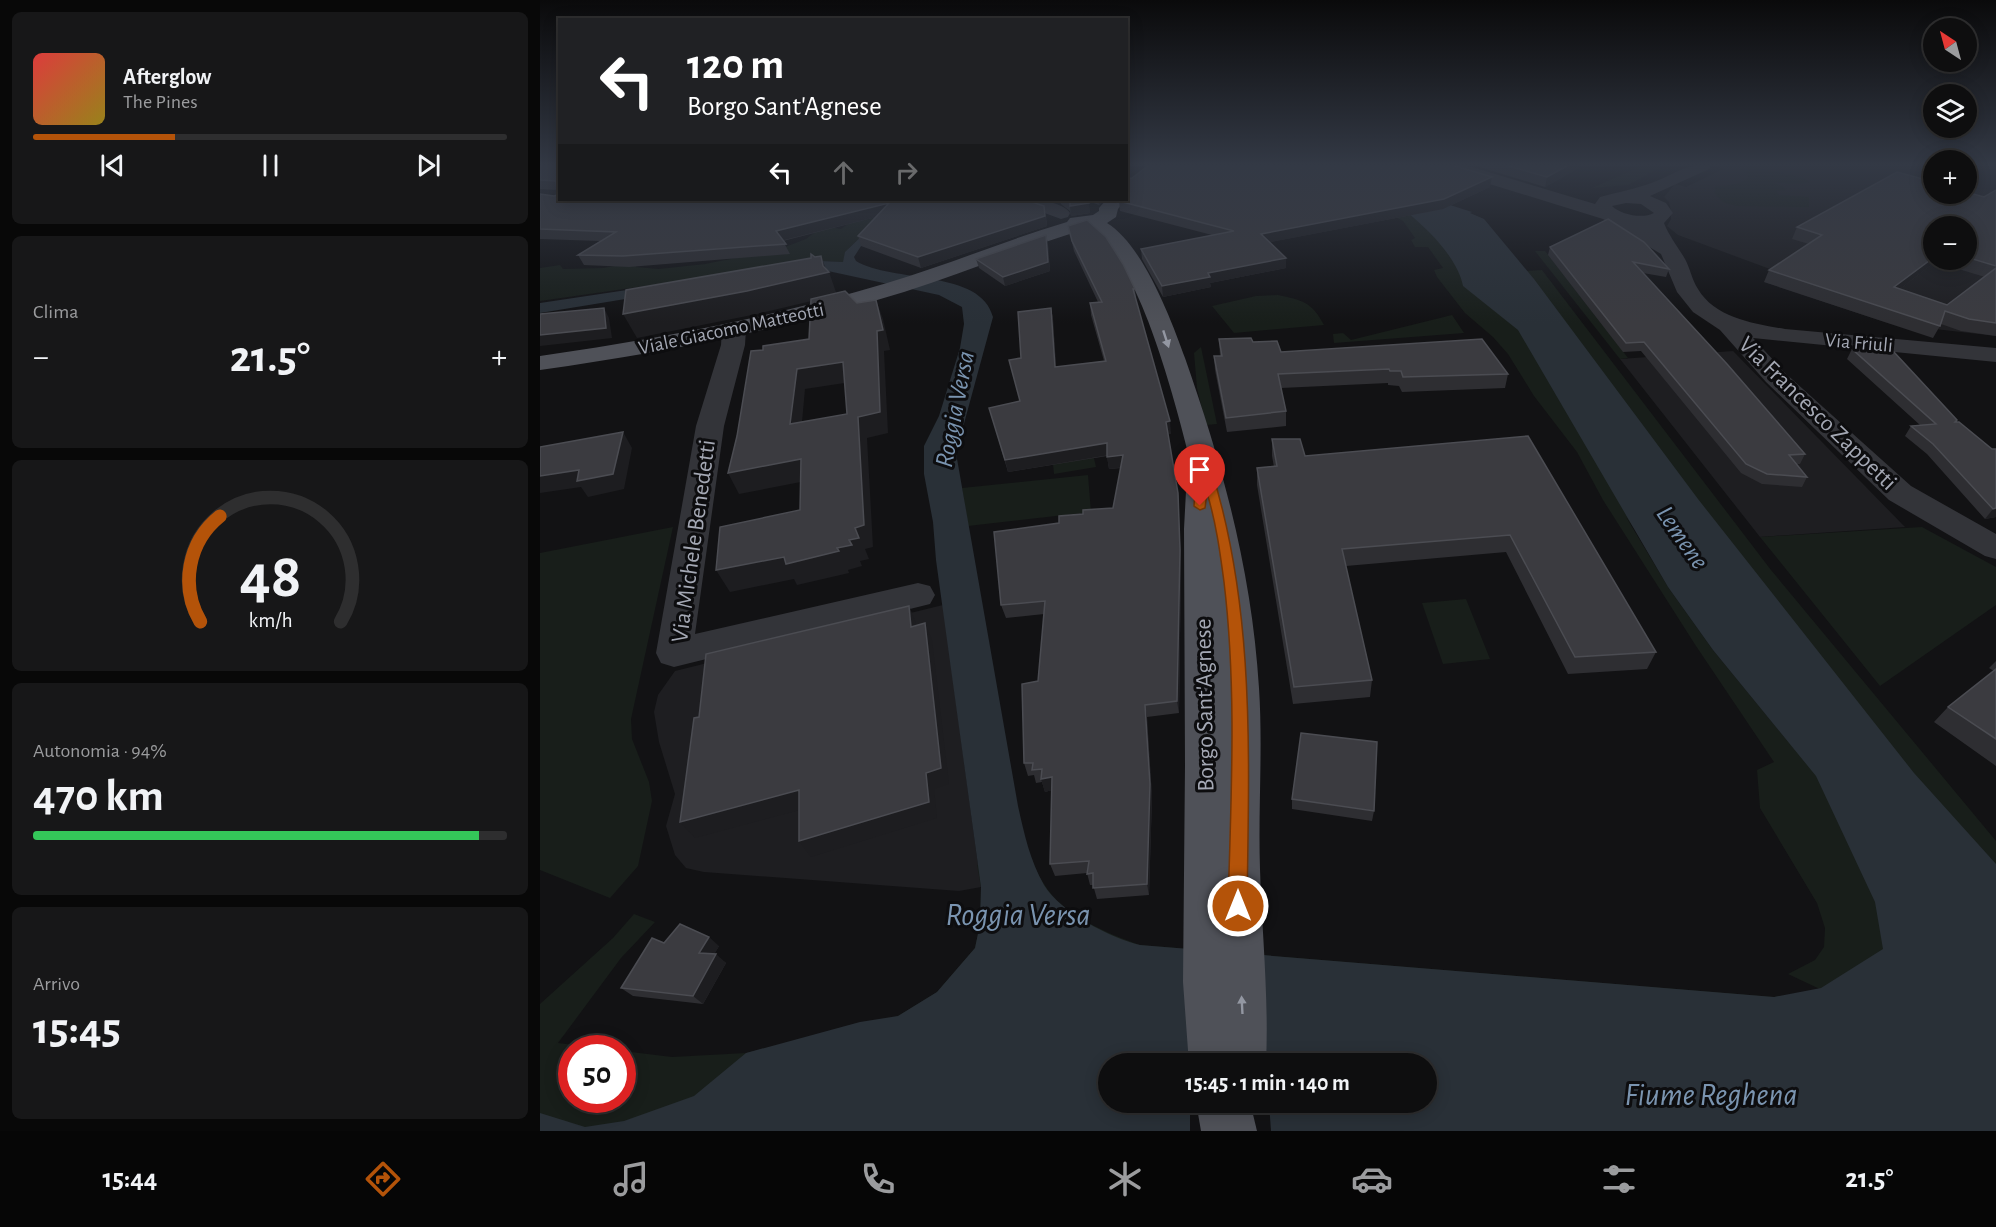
<!DOCTYPE html>
<html lang="it">
<meta charset="utf-8">
<style>
:root{--surface:#0e0e0f;--page:#171718;--text:#f1f3f6;--muted:#9b9c9e;--line:#2e2e2f;--accent:#b45309}
body{margin:0;font-family:"Alegreya Sans",sans-serif;background:var(--page);color:var(--text);height:100vh;display:flex;flex-direction:column;font-size:22px;white-space:nowrap}
*{box-sizing:border-box;margin:0}
p{font-size:20px;color:var(--muted)}
.icon{flex:none;width:33px;height:33px;fill:none;stroke:currentColor;stroke-width:2;stroke-linecap:round;stroke-linejoin:round}
.map{position:relative;flex:1;overflow:hidden}
.details{display:flex;flex-direction:column;gap:12px;padding:12px;background:#080808;width:540px}
.details>*{flex:none}
.guide{position:absolute;left:18px;top:18px;width:570px;height:183px;border-radius:0px;box-shadow:0 3px 15px #0003,0 0 0 2px var(--line);background:#202124;color:#fff;overflow:hidden}
.needle{width:39px;rotate:324deg}
.fabs{position:absolute;left:1383px;top:18px;display:grid;gap:12px}
.fabs a{display:grid;place-items:center;width:54px;height:54px;border-radius:50%;background:var(--surface);box-shadow:0 3px 15px #0003,0 0 0 2px var(--line);font-size:30px}
.speed{position:absolute;left:18px;top:1035px;display:flex;gap:12px;font-size:30px;font-weight:700;text-align:center}
.speed>*{display:grid;place-content:center;width:78px;height:78px;border-radius:50%;background:var(--surface);box-shadow:0 3px 15px #0003,0 0 0 2px var(--line);line-height:1}
.speed .limit{border:9px solid #d22;background:#fff;color:#111}
.pin{position:absolute;display:grid;place-items:center;width:51px;height:51px;color:#fff;margin:-62px -26px;border-radius:50% 50% 50% 0;rotate:-45deg;box-shadow:0 0 6px #0007}
.pin .icon{rotate:45deg}
.me{position:absolute;width:66px;margin:-33px;rotate:0deg;stroke-linejoin:round;filter:drop-shadow(0 0 4px #0008)}
.turn{display:flex;align-items:center;gap:21px;height:126px;padding:0 30px;font-size:27px}
.turn .icon{width:78px;height:78px;stroke-width:2.5}
.turn b{display:block;font-size:42px;line-height:51px}
.lanes{display:flex;align-items:center;height:57px;padding:0 30px;background:#0003;justify-content:center;gap:30px;direction:ltr}
.lanes .off{opacity:.35}
.big{font-size:45px;font-weight:700;line-height:1.1}
.details .card{flex:1;display:flex;flex-direction:column;justify-content:center;gap:9px;min-width:0;padding:0 21px;border-radius:9px;background:var(--page)}
.details .dial{align-items:center;gap:0}
.dial svg{height:156px;overflow:visible;fill:none;stroke:var(--line);stroke-width:7;stroke-linecap:round;text-anchor:middle}
.dial text{fill:var(--text);stroke:none}
.song{display:flex;align-items:center;gap:18px}
.cover{width:72px;height:72px;border-radius:9px;background:linear-gradient(135deg,hsl(0 70% 55%),hsl(50 70% 35%))}
.played{height:6px;border-radius:3px;background:linear-gradient(90deg,var(--accent) 30%,var(--line) 30%)}
.keys{display:flex;justify-content:space-around;direction:ltr}
.heat{display:flex;justify-content:space-between;align-items:center;font-size:33px;direction:ltr}
.charge{height:9px;border-radius:4px;background:linear-gradient(90deg,#34c759 94%,var(--line) 0)}
.trip{position:absolute;left:558px;top:1053px;width:339px;height:60px;border-radius:30px;background:var(--surface);box-shadow:0 3px 15px #0003,0 0 0 2px var(--line);font-weight:700;line-height:60px;text-align:center}
.tabs{display:flex;height:96px;justify-content:space-around;align-items:center;background:#060606;color:var(--muted)}
.tabs .icon{width:42px;height:42px}
.tabs .active{color:var(--accent)}
.tabs b{font-size:27px;color:var(--text)}
main{display:flex;flex:1;min-height:0}
.map>svg:first-child{display:block}
.built{fill:#1e1e21;fill-rule:evenodd}
.green{fill:#181e1a;fill-rule:evenodd}
.water{fill:#293037;fill-rule:evenodd}
.pier{fill:#121214}
.lines{fill:none;stroke-linecap:round;stroke-linejoin:round}
.minor{fill:#333439;fill-rule:evenodd}
.major{fill:#4f5158;fill-rule:evenodd}
.wall{fill:#2e2e32;fill-rule:evenodd}
.shaded-wall{fill:#1d1d20}
.building{fill:#3b3b40;stroke:#4b4c52;stroke-width:1.5;fill-rule:evenodd}
.oneway{fill:#9397a2}
.route{fill:#b45309;stroke:#753606;stroke-width:1.5}
.labels{text-anchor:middle;stroke-width:6;stroke-linejoin:round;paint-order:stroke}
.far-street-label{font-size:20px;fill:#a4a8b4;stroke:#0d0d0f}
.street-label{font-size:24px;fill:#a4a8b4;stroke:#0d0d0f}
.water-label{font-size:26px;font-style:italic;fill:#7a94b0;stroke:#0d0d0f}
.near-water-label{font-size:32px;font-style:italic;fill:#7a94b0;stroke:#0d0d0f}
</style>
<main>
<section class="details">
<div class="card">
<div class="song"><i class="cover"></i><div><b>Afterglow</b><p>The Pines</p></div></div>
<div class="played"></div>
<div class="keys"><svg class="icon" aria-label="previous" viewBox="0 0 24 24"><path d="M18 5L8 12l10 7zM5 5v14"/></svg><svg class="icon" aria-label="pause" viewBox="0 0 24 24"><path d="M8 5v14M16 5v14"/></svg><svg class="icon" aria-label="next" viewBox="0 0 24 24"><path d="M6 5l10 7-10 7zM19 5v14"/></svg></div>
</div>
<div class="card"><p>Clima</p>
<div class="heat"><a>−</a><b class="big">21.5°</b><a>+</a></div>
</div>
<div class="card dial"><svg viewBox="0 0 100 80">
<path d="M14 69A42 42 0 1 1 86 69"/>
<path d="M14 69A42 42 0 0 1 24 15" stroke="#b45309"/>
<text x="50" y="56" font-size="32" font-weight="700">48</text>
<text x="50" y="72" font-size="11">km/h</text>
</svg></div>
<div class="card"><p>Autonomia · 94%</p><b class="big">470 km</b><div class="charge"></div></div>
<div class="card"><p>Arrivo</p><b class="big">15:45</b></div>
</section>
<div class="map">
<svg width="1456" height="1131" viewBox="0 0 1456 1131">
<rect width="100%" height="100%" fill="#121214"/>
<!-- built -->
<g class="built">
<path d="M1176,165H1393L1394,194H1426L1427,165H1456V336L1351,324L1224,282L1238,272L1138,235L1127,226L1131,219V211L1129,202L1124,197L1135,184L1146,187L1183,169ZM1394,226H1426V260H1394Z"/>
<path d="M1193,351L1365,527L1220,537L1080,359Z"/>
<path d="M403,605L441,887L419,891L164,872L146,868L135,855L126,826L135,794L119,742L114,712L118,695L135,671Z"/>
</g>
<!-- green -->
<g class="green">
<path d="M1104,165H1119L1120,168L1088,185L1052,188Z"/>
<path d="M1213,167L1260,177L1270,182L1259,184L1231,182L1244,187L1246,190L1236,191L1239,195L1269,197V207L1197,206L1183,202L1174,193L1176,190L1174,187L1197,184L1209,178L1206,172L1198,169Z"/>
<path d="M358,204L309,248L303,262L281,261L0,301V268L20,265L23,269L63,268L98,262L96,267L119,269L165,264L221,253L232,255L246,254L245,247L266,239L283,226L301,229L312,221Z"/>
<path d="M910,205L944,219L986,271L1002,270L1231,570L1456,841V1131H0V1004L73,938L94,914L115,922L81,958L18,1043L58,1048H32V1100H82L83,1051L132,1057L206,1053L358,1016L397,992L435,948L440,924L441,887L437,865L488,850C493,861 497,874 504,884C523,916 567,933 600,945L1234,997L1284,991L1248,974L1275,960L1284,947L1285,928L1277,903L1220,808L1217,770L1234,762L1156,646L1063,500L1037,452L994,396L968,354L953,337L925,313L897,277L894,270L903,268L888,247H875L871,240L875,238L863,221L847,212ZM1086,517L1250,744L1173,650L1128,587ZM568,1064H886V1102H568Z"/>
<path d="M995,251H1005L1088,358L1080,359Z"/>
<path d="M738,295C762,300 772,302 784,325L694,333L672,306L716,296Z"/>
<path d="M912,315L924,333L794,343L793,334L803,333L811,340Z"/>
<path d="M661,347L677,424L666,425L657,388L654,353Z"/>
<path d="M554,458L556,467L514,474L513,464Z"/>
<path d="M548,475L551,512L428,526L422,488Z"/>
<path d="M133,527L91,719L92,739L109,782L112,801L98,866L70,898L0,870V553Z"/>
<path d="M1382,527L1456,567V605L1340,686L1220,537Z"/>
<path d="M926,599L950,659L903,664L882,603Z"/>
</g>
<!-- water -->
<path class="water" d="M910,205L932,212L930,213L944,219L994,279L1158,499L1374,773L1456,864V1131H0V1113L45,1127L84,1121L154,1096L206,1053L320,1022L358,1016L397,992L435,948L440,924L441,887L396,560L393,522L384,474V446L399,416L420,348L424,324L422,307L399,295L288,271L269,269L0,313V303L281,261L303,262L305,252L327,231L323,243L314,257L316,261C352,283 441,269 453,317L416,453L478,806C484,833 490,861 504,885C520,912 571,938 600,945L1234,997L1281,988L1343,949L1335,902L1276,776L1173,650L1128,587L978,330L923,286C918,259 889,230 868,213ZM568,1064H886V1102H568Z"/>
<!-- pier -->
<path class="pier" d="M650,1103H729L731,1131H650Z"/>
<g class="lines">
<!-- minor -->
<g class="minor">
<path d="M899,165H925L1055,204L1060,197C1078,192 1096,189 1114,182C1139,172 1142,165 1171,165L1169,169L1110,196L1126,203L1133,213L1124,223C1129,236 1138,247 1145,259C1150,268 1152,280 1158,289C1175,318 1215,324 1245,329L1456,348V362L1213,338L1244,372L1371,486L1456,534V559L1445,556L1349,500L1226,382L1180,330L1153,312L1137,292L1121,254L1063,219L901,169ZM1086,203L1101,204L1114,213C1103,219 1081,215 1072,206Z"/>
<path d="M438,200C458,198 518,195 530,213L528,217L521,219L491,208L447,205L441,204Z"/>
<path d="M194,322L202,324L206,329L205,345L184,426L155,634L378,583L390,586L395,595L390,604L378,607L134,667L121,663L116,653L156,426L181,345L182,329L186,324Z"/>
</g>
<!-- major -->
<g class="major">
<path d="M566,200H585L578,209L576,217L567,223C603,245 631,319 645,358C683,466 712,573 719,688C723,748 718,809 720,869C722,934 729,998 726,1064H649L643,982L645,765L644,529L646,491L650,484L656,483C639,419 604,263 549,228C486,247 426,272 364,292C245,329 123,353 0,370V356C117,339 233,317 347,283C408,265 466,240 527,222L530,218L553,215L559,211V208Z"/>
<path d="M656,1102H710L717,1131H661Z"/>
</g>
</g>
<!-- wall -->
<g class="wall">
<path d="M0,165H20V193L18,190L0,189Z"/>
<path d="M933,165H1044L1005,187Z"/>
<path d="M950,187L903,209L730,242L746,258V268L670,283L671,287L623,297L602,259L601,249L672,235L580,211L579,201Z"/>
<path d="M1456,190V336L1421,331L1401,324L1393,338L1224,282L1229,270L1269,244L1252,239L1257,227L1444,197ZM1394,226H1426V260H1394ZM1395,262L1445,277L1407,305L1360,289Z"/>
<path d="M0,194L20,200L506,216L507,226L381,268L321,246L318,236L336,217L243,241L250,254L89,267L44,265L38,255L60,241L0,239Z"/>
<path d="M520,200H564L559,205L548,201L550,213L531,216L530,211L521,204Z"/>
<path d="M1068,219L1129,269L1126,277L1103,273L1265,454L1260,464H1256L1267,477L1262,487L1222,484L1201,473L1101,351L1083,352L1008,255L1010,247Z"/>
<path d="M528,226L595,289L596,300L631,434H628L638,493L641,563L639,713L607,717L612,797L609,895L557,899L553,885H550L547,873L515,876L510,864L512,790L505,792L502,782L496,783L494,775L488,776L484,763L498,681L504,614L466,618L461,605L519,523L543,514L573,508L581,468L569,469L567,456L468,472L449,408L480,401L469,360L481,358L511,308L513,319L516,367L564,361L551,315L550,303L558,302L534,251Z"/>
<path d="M508,244L510,271L465,286L439,268L436,259Z"/>
<path d="M679,339L713,342L741,352L968,374L965,388L862,392L859,386L848,385V383L741,388L746,411V426L687,432L675,370L674,356H680Z"/>
<path d="M1312,349L1416,422L1452,449H1456V517L1445,519L1387,454L1365,436L1371,426L1380,425L1307,359Z"/>
<path d="M988,436L1116,652L1107,669L1028,674L966,552L806,566L832,680L830,697L753,704L717,485V468L734,467L732,456V439L765,456Z"/>
<path d="M1456,661V766L1394,722L1408,707L1454,671L1449,668Z"/>
<path d="M752,799L834,811L832,821L752,809Z"/>
<path d="M124,943L179,946L174,954L186,963L163,1004L93,996L81,988Z"/>
</g>
<!-- shaded-wall -->
<g class="shaded-wall">
<path d="M586,165H595L586,170Z"/>
<path d="M1029,165H1044L1005,187L1007,177Z"/>
<path d="M952,177L950,187L903,209L721,244V234Z"/>
<path d="M558,200H564L559,205Z"/>
<path d="M349,203L352,213L240,241L236,231Z"/>
<path d="M549,203L550,213L531,216L530,206Z"/>
<path d="M504,206L507,226L381,268L378,257Z"/>
<path d="M506,235L508,244L510,271L465,286L463,277Z"/>
<path d="M281,256L287,272H289L297,295L217,314L97,338L83,314L283,266Z"/>
<path d="M1394,257V260H1397L1395,262L1347,299L1354,287Z"/>
<path d="M746,258V268L670,283L671,287L623,297L622,286L668,273Z"/>
<path d="M336,300L343,319L350,350L344,351L348,433L327,438L333,547L325,549L329,559L320,561L322,566L308,570L309,573L257,585L254,579L190,592L176,570L244,557L297,548L315,528L318,417L337,331Z"/>
<path d="M64,308L69,318L72,338L0,346V335Z"/>
<path d="M511,308L513,319L517,379L515,367Z"/>
<path d="M303,362L311,382L265,389L260,444L250,424L257,369Z"/>
<path d="M630,421L631,434H628L626,422Z"/>
<path d="M83,432L92,448L84,489L48,497L41,487L0,493V476L39,470Z"/>
<path d="M567,443L569,455L468,472L465,460Z"/>
<path d="M583,455L585,467L569,469L567,457Z"/>
<path d="M261,459L271,480L199,494L188,473Z"/>
<path d="M638,493L641,563L639,713L637,701Z"/>
<path d="M1456,508V517L1445,519L1453,509Z"/>
<path d="M369,606L376,623L378,644L371,627Z"/>
<path d="M385,623L392,640L409,784L394,789L397,818L271,857L259,841L386,773Z"/>
<path d="M605,705L607,717L612,797L609,895L607,884Z"/>
<path d="M512,777L516,789L505,792L501,779Z"/>
<path d="M259,790L271,807L155,838L140,822Z"/>
<path d="M169,937L179,946L170,962L159,953Z"/>
<path d="M176,954L186,963L163,1004L153,996Z"/>
</g>
<!-- building -->
<g class="building">
<path d="M0,165H20V188H17L16,181L0,180Z"/>
<path d="M609,165H912L952,177L904,199L721,234L746,258L668,273L670,277L622,286L601,249L694,231L579,201L580,200H586V179L592,178Z"/>
<path d="M965,165H1029L1007,177Z"/>
<path d="M1357,172L1394,182V194H1426V192L1444,197L1456,190V266L1426,257V226H1394V257L1354,287L1407,305L1456,268V323L1429,319L1405,311L1400,326L1229,270L1282,235L1257,227Z"/>
<path d="M0,194L14,196L20,194V200H107L152,201L202,200H474L489,201L504,206L505,216L378,257L318,236L349,203L236,231L246,244L83,256L38,255L76,232L0,229Z"/>
<path d="M527,200H547L549,203L530,206V202Z"/>
<path d="M1068,219L1104,242L1129,269L1093,262L1187,364L1265,454L1249,455L1267,477L1227,474L1206,464L1104,342L1086,343L1010,247Z"/>
<path d="M547,220L566,237L583,264L595,289H593L630,421L626,422L638,493L640,550L637,701L605,705L610,784L607,884L553,888V873L547,874L549,861L510,864L512,777L501,779L502,769L492,770L493,763H484L482,684L498,681L505,601L461,605L454,532L519,523V516L543,514V510L573,508L583,455L567,457V443L465,460L449,408L480,401L469,360L481,358L478,312L511,308L515,367L566,361L550,303L562,302L532,241L528,226Z"/>
<path d="M506,235L508,262L463,277L436,259Z"/>
<path d="M271,254L275,257L281,256L283,266L289,272L207,291L83,314L86,290L271,258Z"/>
<path d="M305,291L317,303L336,300L343,330L337,331L340,412L318,417L324,525L315,528L319,538L309,540L312,545L297,548L299,551L246,564L244,557L176,570L180,527L260,510L261,459L188,473L197,436L211,351L223,350V346L269,339L271,299ZM303,362L307,414L250,424L257,369Z"/>
<path d="M64,308L66,328L0,335V314Z"/>
<path d="M711,338L713,342L737,341L741,352L942,339L968,374L863,377L861,371H850L849,369L738,374L746,411L686,418L674,356H682L679,339Z"/>
<path d="M1312,349L1353,351L1417,420L1415,422H1419L1452,449H1456V508L1453,509L1393,444L1371,426L1396,424Z"/>
<path d="M83,432L73,474L37,481L39,470L0,476V447Z"/>
<path d="M988,436L1116,652L1035,657L970,535L802,549L832,680L754,687L717,468L737,466L732,439H760L765,456Z"/>
<path d="M369,606L371,627L385,623L401,768L386,773L389,802L259,841V790L140,822L154,718L159,717L166,654Z"/>
<path d="M1456,669V739L1408,707Z"/>
<path d="M761,733L837,742L834,811L752,799Z"/>
<path d="M140,924L169,937L159,953L176,954L153,996L81,988L112,938L124,943Z"/>
</g>
<!-- one-way arrows -->
<defs><path id="oneway-solid" d="M-6-.8H1V-3.2L6.5 0L1 3.2V.8H-6Z" transform="scale(1.5)"/></defs>
<g class="oneway">
<use href="#oneway-solid" transform="translate(626 339) rotate(72)"/>
<use href="#oneway-solid" transform="translate(702 1005) rotate(-93)"/>
</g>
<!-- sky -->
<linearGradient id="sky" x2="0" y2="1"><stop stop-color="#0a0a0b"/><stop offset="0.51" stop-color="#333945"/><stop offset="1" stop-color="#333945" stop-opacity="0"/></linearGradient>
<rect width="1456" height="323" fill="url(#sky)"/>
<!-- route -->
<path class="route" d="M663,455L668,459C716,604 709,756 707,906L704,913L698,916L691,913L688,906C691,798 697,690 684,582C680,552 676,522 667,493L665,508L660,510L654,506L657,459Z"/>
<g class="labels">
<!-- far-street labels -->
<g class="far-street-label">
<text transform="translate(191 328) rotate(-12)" y="7">Viale Giacomo Matteotti</text>
<text transform="translate(1319 342) rotate(5)" y="7">Via Friuli</text>
</g>
<!-- street labels -->
<g class="street-label">
<text transform="translate(1278 413) rotate(44)" y="8">Via Francesco Zappetti</text>
<text transform="translate(153 541) rotate(-82)" y="8">Via Michele Benedetti</text>
<text transform="translate(664 705) rotate(-91)" y="8">Borgo Sant'Agnese</text>
</g>
<!-- water labels -->
<g class="water-label">
<text transform="translate(414 409) rotate(-79)" y="9">Roggia Versa</text>
<text transform="translate(1143 537) rotate(55)" y="9">Lemene</text>
</g>
<!-- near-water labels -->
<g class="near-water-label">
<text x="478" y="925">Roggia Versa</text>
<text x="1171" y="1105">Fiume Reghena</text>
</g>
</g>
</svg>
<div class="fabs">
<a><svg class="needle" viewBox="-14 -14 28 28"><path d="M0-13l5 13h-10z" fill="#e53935"/><path d="M0 13l5-13h-10z" fill="#9b9c9e"/></svg></a>
<a><svg class="icon" aria-label="layers" viewBox="0 0 24 24"><path d="M12 4l9 5-9 5-9-5zM3 14l9 5 9-5"/></svg></a>
<a>+</a>
<a>−</a>
</div>
<div class="speed"><div class="limit">50</div></div>
<div class="pin" style="left:660px;top:506px;background:#d93025"><svg class="icon" aria-label="arrive" viewBox="0 0 24 24"><path d="M6 21V4h12l-3 4 3 4H6"/></svg></div>
<svg class="me" style="left:698px;top:906px" viewBox="-20 -20 40 40"><circle r="17" fill="#b45309" stroke="#fff" stroke-width="3"/><path d="M0-11L8 9 0 5-8 9z" fill="#fff"/></svg>
<div class="trip">15:45 · 1 min · 140 m</div>
<div class="guide">
<div class="turn"><svg class="icon" aria-label="left" viewBox="0 0 24 24"><path d="M17 20v-9H6M10 6l-5 5 5 5"/></svg><div><b>120 m</b>Borgo Sant'Agnese</div></div>
<div class="lanes"><svg class="icon" aria-label="left" viewBox="0 0 24 24"><path d="M17 20v-9H6M10 6l-5 5 5 5"/></svg><svg class="icon off" aria-label="ahead" viewBox="0 0 24 24"><path d="M12 20V5M6 11l6-6 6 6"/></svg><svg class="icon off" aria-label="right" viewBox="0 0 24 24"><path d="M7 20v-9h11M14 6l5 5-5 5"/></svg></div>
</div>
</div>
</main>
<nav class="tabs">
<b>15:44</b>
<svg class="icon active" aria-label="directions" viewBox="0 0 24 24"><path d="M12 3l9 9-9 9-9-9zM9 14v-3h6M13 9l2 2-2 2"/></svg>
<svg class="icon" aria-label="music" viewBox="0 0 24 24"><path d="M9 18V5l10-2v13"/><circle cx="6" cy="18" r="3"/><circle cx="16" cy="16" r="3"/></svg>
<svg class="icon" aria-label="phone" viewBox="0 0 24 24"><path d="M5 4h4l2 5-3 2q2 4 5 5l2-3 5 2v4C11 20 4 13 5 4z"/></svg>
<svg class="icon" aria-label="climate" viewBox="0 0 24 24"><path d="M12 3v18M4 7l16 10M4 17L20 7"/></svg>
<svg class="icon" aria-label="car" viewBox="0 0 24 24"><path d="M5 17H2v-5l4-1 3-4h7l3 4 3 1v5h-3M9 17h6M6 11h13"/><circle cx="7" cy="17" r="2"/><circle cx="17" cy="17" r="2"/></svg>
<svg class="icon" aria-label="filters" viewBox="0 0 24 24"><path d="M4 7h16M4 17h16"/><circle cx="9" cy="7" r="2"/><circle cx="15" cy="17" r="2"/></svg>
<b>21.5°</b>
</nav>
